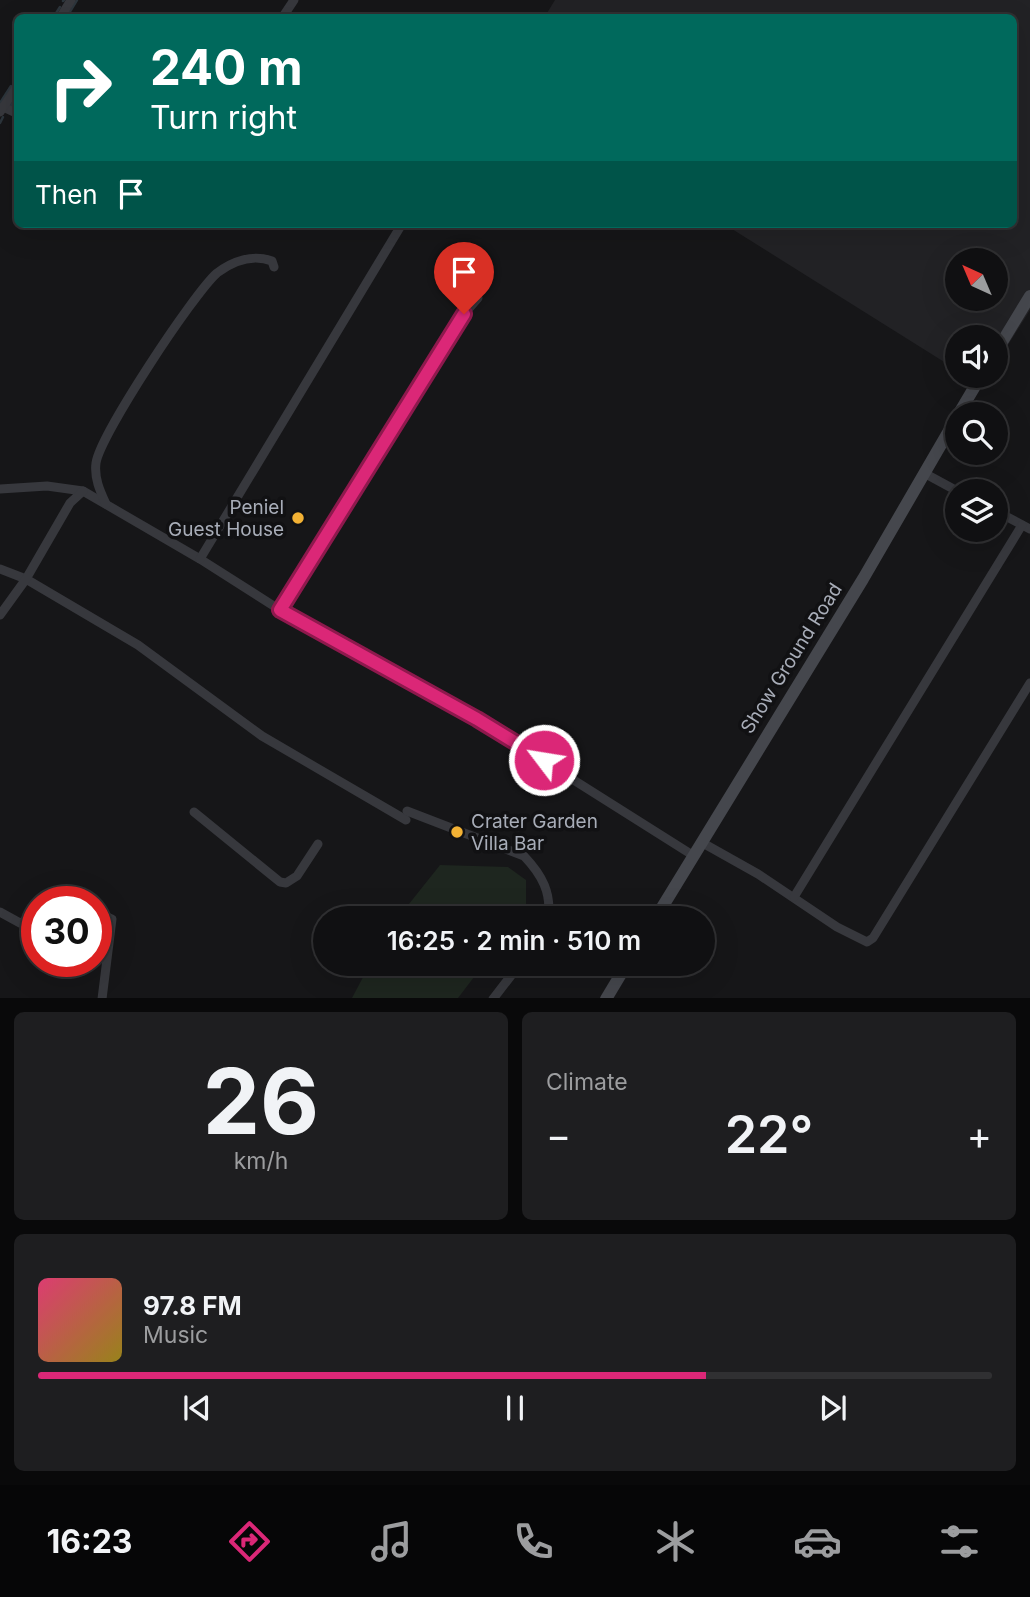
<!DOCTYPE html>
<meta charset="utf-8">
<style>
:root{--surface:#101012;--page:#1e1e20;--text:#f1f3f6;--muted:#9c9d9f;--line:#303032;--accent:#db2777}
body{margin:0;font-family:Inter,sans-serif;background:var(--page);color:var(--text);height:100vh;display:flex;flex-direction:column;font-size:26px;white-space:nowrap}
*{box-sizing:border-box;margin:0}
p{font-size:23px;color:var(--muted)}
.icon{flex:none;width:38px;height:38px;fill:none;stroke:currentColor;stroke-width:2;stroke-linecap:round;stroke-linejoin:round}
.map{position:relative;height:998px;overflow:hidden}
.drawer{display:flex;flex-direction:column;gap:14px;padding:14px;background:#09090a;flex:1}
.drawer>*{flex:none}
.top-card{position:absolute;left:14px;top:14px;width:1003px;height:214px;border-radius:10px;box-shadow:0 7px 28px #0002,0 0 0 2px var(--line);background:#00695c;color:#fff;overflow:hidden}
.needle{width:46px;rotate:316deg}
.fabs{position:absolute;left:945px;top:248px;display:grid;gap:14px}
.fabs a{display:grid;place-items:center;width:63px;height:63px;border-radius:50%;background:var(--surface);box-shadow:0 7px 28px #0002,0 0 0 2px var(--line);font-size:35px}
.speed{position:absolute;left:21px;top:886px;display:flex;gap:14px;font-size:35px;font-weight:700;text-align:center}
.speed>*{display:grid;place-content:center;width:91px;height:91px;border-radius:50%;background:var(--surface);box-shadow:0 7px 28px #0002,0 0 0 2px var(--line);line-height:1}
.speed .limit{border:10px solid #d22;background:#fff;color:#111}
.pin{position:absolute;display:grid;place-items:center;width:60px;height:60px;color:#fff;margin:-72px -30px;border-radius:50% 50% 50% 0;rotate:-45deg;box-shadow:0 0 7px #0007}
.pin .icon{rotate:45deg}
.me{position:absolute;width:77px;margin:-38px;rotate:301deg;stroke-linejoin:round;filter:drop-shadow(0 0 5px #0008)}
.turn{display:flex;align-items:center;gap:24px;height:147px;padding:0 21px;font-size:32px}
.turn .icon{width:91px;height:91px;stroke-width:2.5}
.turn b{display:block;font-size:49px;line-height:60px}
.then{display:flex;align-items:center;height:66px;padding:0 21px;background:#0003;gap:14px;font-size:26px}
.big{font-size:52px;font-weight:600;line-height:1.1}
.drawer .widget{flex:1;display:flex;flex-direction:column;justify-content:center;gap:10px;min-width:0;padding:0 24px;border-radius:10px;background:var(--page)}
.drawer .dial{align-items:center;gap:0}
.dial b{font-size:91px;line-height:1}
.song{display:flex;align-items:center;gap:21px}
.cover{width:84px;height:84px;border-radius:10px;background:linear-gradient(135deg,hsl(340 70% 55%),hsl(50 70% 35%))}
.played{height:7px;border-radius:4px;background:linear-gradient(90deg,var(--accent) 70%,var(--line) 70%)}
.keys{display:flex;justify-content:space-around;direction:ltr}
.heat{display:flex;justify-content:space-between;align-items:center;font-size:38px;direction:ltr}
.drawer .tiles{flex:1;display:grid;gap:14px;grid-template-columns:1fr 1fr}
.widget:last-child{grid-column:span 2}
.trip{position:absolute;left:313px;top:906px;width:402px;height:70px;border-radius:35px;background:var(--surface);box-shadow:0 7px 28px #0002,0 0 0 2px var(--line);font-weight:600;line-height:70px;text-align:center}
.tab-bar{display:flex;height:112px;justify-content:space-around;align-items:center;background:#060607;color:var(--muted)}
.tab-bar .icon{width:49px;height:49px}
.tab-bar .current{color:var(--accent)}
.tab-bar b{font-size:32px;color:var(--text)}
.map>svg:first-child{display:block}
.built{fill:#222225;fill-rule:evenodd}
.green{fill:#1e261f}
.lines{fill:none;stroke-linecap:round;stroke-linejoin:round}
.stream{stroke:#2c353c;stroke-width:2.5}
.minor{stroke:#37383d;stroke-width:9}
.secondary{stroke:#45474d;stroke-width:12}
.route-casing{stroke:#8e194d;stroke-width:18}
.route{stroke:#db2777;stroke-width:12}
.poi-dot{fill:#f2b134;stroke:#111113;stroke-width:2.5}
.labels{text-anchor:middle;stroke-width:7;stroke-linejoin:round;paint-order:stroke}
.poi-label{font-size:19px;fill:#a8adb8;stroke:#111113;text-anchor:end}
.street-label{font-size:19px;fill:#a8adb8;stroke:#111113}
</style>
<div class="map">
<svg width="1030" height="999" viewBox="0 0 1030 999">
<rect width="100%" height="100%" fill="#161618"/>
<!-- built -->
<path class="built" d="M555,0H1030V310L996,364V338H957V370L724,224H1013V18H544ZM957,261H996V299H957Z"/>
<!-- green -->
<g class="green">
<path d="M440,865L508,867L526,880V904L517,919H397Z"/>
<path d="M370,964H484L458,998H352Z"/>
</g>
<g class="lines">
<!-- stream -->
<g class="stream">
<path d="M63,1L64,0"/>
<path d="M53,18L60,7"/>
<path d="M66,18L77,0"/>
<path d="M15,79L18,75"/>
<path d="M0,103L11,86"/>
<path d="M10,107L18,95"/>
<path d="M0,123L3,117"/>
</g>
<!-- minor -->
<g class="minor">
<path d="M60,18L71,0"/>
<path d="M282,18L294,0"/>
<path d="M3,107L18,114"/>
<path d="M0,112L18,85"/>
<path d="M924,473L959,492"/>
<path d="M0,489L47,486L83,491L200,559L280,610L477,719L694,856"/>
<path d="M106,504C100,491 94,478 96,463C100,435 194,293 217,273C233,261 253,254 272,261L274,267"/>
<path d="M996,511L1030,529"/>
<path d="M200,559L402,224"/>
<path d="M0,569L26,579L138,645L262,736L406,820"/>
<path d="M280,610L464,314L478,298"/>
<path d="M0,615L26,579L70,503L83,491"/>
<path d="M407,811L524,856C542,875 552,893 548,919"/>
<path d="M194,812L280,882L286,883L297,876L318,844"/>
<path d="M701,842L758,874L837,927L867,942L873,938L1030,683"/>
<path d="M794,897L1022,525"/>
<path d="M60,901L66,898L74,901"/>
<path d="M0,912L20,923L37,915"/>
<path d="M96,912L112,919L102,999"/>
<path d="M493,999L520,964"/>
</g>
<!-- secondary -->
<g class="secondary">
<path d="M996,352L1030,296"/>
<path d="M958,415L981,376"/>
<path d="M655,919L863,579L957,417"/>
<path d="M606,999L627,964"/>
</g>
</g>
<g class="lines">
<!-- route casing -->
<g class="route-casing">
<path id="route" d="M464,314L280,610L477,719L544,760"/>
</g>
<!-- route -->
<use href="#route" class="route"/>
</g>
<!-- markers -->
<g class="poi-dot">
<circle cx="298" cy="518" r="7"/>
<circle cx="457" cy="832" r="7"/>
</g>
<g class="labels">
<!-- poi labels -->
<g class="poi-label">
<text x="284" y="514">Peniel<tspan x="284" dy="22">Guest House</tspan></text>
<text x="471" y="828" text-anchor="start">Crater Garden<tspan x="471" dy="22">Villa Bar</tspan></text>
</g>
<!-- street labels -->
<g class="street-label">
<text transform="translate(791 658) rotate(-58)" y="7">Show Ground Road</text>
</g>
</g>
</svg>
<div class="fabs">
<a><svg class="needle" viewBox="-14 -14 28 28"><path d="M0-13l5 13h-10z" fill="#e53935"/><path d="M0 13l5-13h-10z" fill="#9c9d9f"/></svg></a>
<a><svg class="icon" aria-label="sound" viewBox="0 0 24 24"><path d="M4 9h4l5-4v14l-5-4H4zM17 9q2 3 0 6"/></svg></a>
<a><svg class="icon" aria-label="search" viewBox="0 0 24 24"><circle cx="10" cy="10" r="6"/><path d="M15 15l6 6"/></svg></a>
<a><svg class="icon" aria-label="layers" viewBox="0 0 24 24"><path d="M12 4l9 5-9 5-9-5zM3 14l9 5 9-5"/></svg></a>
</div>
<div class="speed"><div class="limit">30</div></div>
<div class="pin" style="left:464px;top:314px;background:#d93025"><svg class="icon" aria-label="arrive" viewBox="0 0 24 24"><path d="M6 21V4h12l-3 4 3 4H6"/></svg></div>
<svg class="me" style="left:544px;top:760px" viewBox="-20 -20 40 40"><circle r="17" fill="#db2777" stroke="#fff" stroke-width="3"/><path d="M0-11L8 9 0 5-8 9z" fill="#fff"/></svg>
<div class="trip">16:25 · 2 min · 510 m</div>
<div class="top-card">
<div class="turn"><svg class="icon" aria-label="right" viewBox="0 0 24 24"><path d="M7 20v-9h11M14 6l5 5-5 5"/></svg><div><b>240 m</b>Turn right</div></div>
<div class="then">Then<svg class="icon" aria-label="arrive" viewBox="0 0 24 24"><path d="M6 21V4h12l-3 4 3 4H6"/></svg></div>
</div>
</div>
<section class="drawer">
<div class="tiles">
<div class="widget dial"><b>26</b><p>km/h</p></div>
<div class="widget"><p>Climate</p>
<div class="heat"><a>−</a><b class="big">22°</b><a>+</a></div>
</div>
<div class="widget">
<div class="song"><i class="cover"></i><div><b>97.8 FM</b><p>Music</p></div></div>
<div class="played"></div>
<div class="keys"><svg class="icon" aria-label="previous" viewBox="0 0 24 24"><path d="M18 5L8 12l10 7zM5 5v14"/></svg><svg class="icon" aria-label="pause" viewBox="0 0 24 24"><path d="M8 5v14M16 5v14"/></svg><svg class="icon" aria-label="next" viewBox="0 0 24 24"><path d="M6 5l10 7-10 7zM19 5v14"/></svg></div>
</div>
</div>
</section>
<nav class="tab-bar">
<b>16:23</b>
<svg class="icon current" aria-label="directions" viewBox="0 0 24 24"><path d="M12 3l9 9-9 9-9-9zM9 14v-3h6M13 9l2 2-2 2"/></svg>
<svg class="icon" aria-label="music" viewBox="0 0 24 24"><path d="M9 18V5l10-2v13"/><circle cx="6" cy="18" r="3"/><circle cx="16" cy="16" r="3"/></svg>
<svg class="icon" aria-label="phone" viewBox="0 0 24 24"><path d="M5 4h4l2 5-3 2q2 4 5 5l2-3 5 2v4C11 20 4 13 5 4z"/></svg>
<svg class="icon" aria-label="climate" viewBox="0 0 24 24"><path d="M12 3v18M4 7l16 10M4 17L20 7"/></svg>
<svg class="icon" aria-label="car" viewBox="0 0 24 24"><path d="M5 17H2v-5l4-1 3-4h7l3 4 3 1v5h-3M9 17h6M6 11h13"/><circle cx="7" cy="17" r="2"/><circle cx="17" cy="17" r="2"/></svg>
<svg class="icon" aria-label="filters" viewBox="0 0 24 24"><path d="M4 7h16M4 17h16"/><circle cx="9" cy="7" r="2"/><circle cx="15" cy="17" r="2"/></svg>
</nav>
